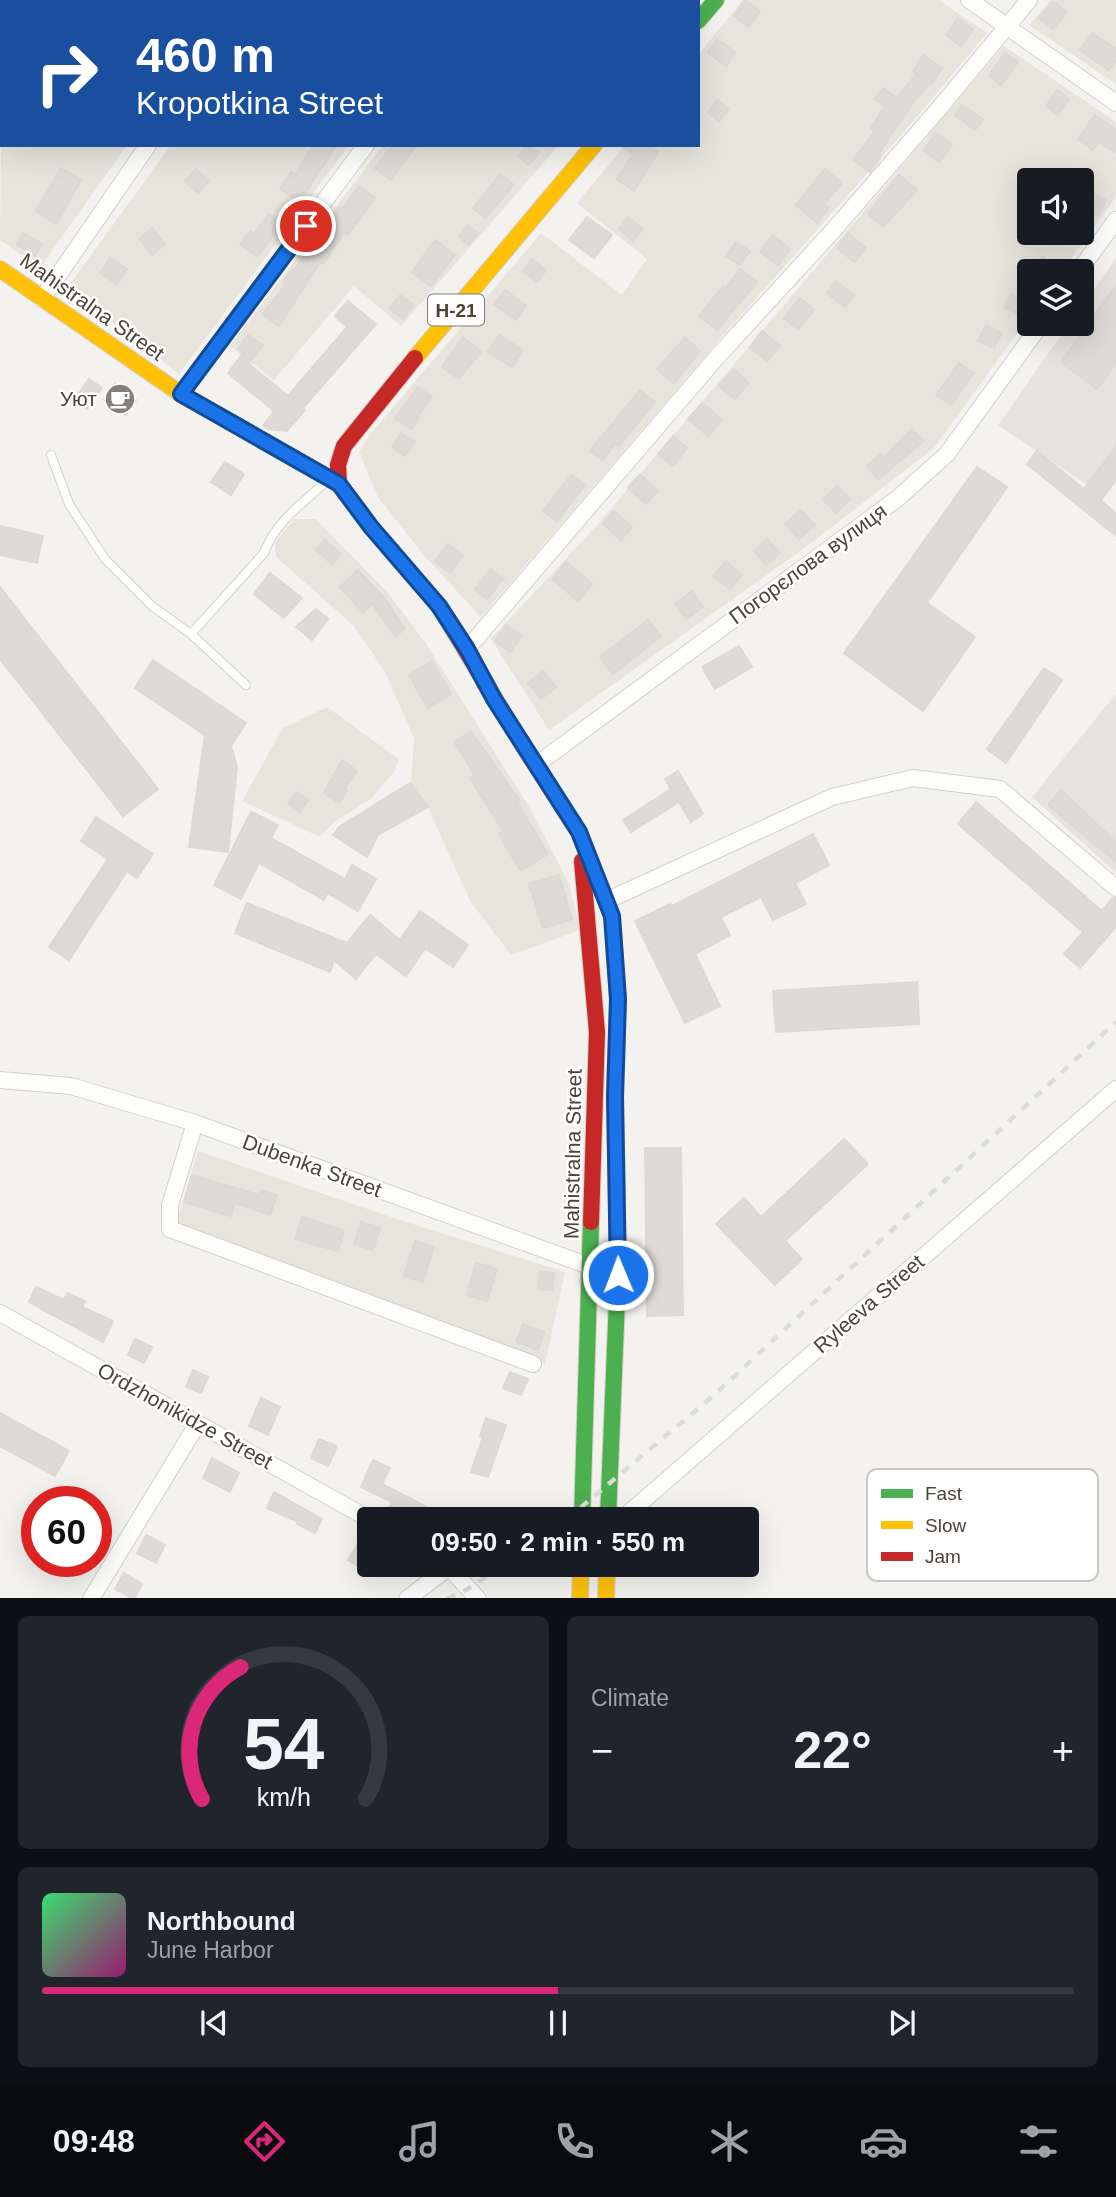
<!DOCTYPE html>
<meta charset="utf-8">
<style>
:root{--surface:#171b24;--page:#20242c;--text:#f1f3f6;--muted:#9ea1a6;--line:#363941;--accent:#db2777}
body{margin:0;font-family:Helvetica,sans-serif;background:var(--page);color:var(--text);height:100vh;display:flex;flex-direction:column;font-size:26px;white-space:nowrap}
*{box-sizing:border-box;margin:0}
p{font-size:23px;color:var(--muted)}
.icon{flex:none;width:38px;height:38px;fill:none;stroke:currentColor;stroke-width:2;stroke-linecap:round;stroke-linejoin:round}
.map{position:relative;height:1598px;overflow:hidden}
.details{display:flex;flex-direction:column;gap:18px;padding:18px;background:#0d0f14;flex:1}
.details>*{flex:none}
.top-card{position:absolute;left:0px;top:0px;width:700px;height:147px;box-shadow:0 7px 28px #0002;background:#1a4fa0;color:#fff;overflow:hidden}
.controls{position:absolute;left:1017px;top:168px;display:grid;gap:14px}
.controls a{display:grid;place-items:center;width:77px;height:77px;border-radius:7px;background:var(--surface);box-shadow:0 7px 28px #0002;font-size:35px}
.speed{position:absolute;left:21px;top:1486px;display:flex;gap:14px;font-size:35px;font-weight:700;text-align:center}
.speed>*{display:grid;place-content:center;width:91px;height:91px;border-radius:50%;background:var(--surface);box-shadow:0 7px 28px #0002;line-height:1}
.speed .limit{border:10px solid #d22;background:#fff;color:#111}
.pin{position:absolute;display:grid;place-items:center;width:60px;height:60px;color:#fff;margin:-30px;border:4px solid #fff;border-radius:50%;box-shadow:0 2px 7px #0007}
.me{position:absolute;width:77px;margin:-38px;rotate:359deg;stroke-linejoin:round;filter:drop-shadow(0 0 5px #0008)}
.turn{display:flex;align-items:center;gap:24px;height:147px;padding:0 21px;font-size:32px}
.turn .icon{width:91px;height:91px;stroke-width:2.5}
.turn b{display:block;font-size:49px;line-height:60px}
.big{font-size:52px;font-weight:800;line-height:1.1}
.details .card{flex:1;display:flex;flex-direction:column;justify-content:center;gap:10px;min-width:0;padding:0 24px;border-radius:10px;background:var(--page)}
.details .dial{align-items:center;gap:0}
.dial svg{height:182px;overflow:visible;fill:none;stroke:var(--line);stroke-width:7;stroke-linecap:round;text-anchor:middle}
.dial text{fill:var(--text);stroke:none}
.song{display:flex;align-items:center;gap:21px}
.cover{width:84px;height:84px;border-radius:10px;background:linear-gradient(135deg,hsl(140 70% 55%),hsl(320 70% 35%))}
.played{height:7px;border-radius:4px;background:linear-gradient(90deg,var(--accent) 50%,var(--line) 50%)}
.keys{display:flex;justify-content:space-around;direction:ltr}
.heat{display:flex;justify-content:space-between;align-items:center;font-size:38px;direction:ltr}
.details .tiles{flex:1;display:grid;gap:18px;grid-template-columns:1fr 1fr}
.card:last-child{grid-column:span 2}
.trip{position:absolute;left:357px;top:1507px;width:402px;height:70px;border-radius:7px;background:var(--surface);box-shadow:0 7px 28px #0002;font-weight:800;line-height:70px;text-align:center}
.tabs{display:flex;height:112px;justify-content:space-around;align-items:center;background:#090b0e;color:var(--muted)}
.tabs .icon{width:49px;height:49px}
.tabs .current{color:var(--accent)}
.tabs b{font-size:32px;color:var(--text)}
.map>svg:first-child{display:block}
.residential{fill:#e7e4dc;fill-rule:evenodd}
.industrial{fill:#e6e2de}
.building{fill:#dedbd6;stroke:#dcd9d4;stroke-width:2}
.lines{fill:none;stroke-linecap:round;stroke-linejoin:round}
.lane-casing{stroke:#d2d0cb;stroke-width:10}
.street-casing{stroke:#d2d0cb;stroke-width:18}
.fast-casing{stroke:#d3cfc5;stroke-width:18}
.slow-casing{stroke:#d3cfc5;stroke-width:18}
.jam-casing{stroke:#d3cfc5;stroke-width:18}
.lane{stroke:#fdfdfc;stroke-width:8}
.street{stroke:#fdfdfc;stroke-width:16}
.fast{stroke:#4caf50;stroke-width:16}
.slow{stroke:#ffc107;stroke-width:16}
.jam{stroke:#c62828;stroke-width:16}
.rail{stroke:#dbdbda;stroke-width:4.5;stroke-dasharray:9 9;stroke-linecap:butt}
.route-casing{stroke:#114b97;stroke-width:18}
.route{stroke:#1a73e8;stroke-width:12}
.labels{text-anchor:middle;stroke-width:5;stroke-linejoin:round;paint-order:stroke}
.shield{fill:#fff;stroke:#817c74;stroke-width:2}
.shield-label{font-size:19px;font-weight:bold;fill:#4b4439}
.street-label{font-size:21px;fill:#4b4439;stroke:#fff}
.poi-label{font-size:21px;fill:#4b4439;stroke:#fff;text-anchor:end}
.key{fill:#fff;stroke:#c9c7c4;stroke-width:2}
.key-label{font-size:19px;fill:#4b4439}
</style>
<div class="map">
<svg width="1116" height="1599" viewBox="0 0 1116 1599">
<rect width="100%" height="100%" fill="#f4f2ee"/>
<!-- residential -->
<g class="residential">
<path d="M31,0H229L30,2Z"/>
<path d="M272,0H457L270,2Z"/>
<path d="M494,0H686L493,2Z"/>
<path d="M743,0H939L987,33L910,125L721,338L481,617L427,559L378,497L359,452L369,436L541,233L622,295L647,259L577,203L625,145H698V55Z"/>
<path d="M1051,0H1116V84L1029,25Z"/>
<path d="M2,44V145H127L40,268L0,240Z"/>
<path d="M1004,46L1116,122V197L1062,271H1029V317L934,448L806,547L549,730L491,639L598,524ZM1029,180H1082V233H1029Z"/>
<path d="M171,145H349L179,374L67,288Z"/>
<path d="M383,145H559L401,326L354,286L274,380L230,346Z"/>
<path d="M294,519H316L389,594L427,645L531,810L569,884L580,930L511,955L470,901L428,807L411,783L414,738L384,670L353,625L276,557L275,543Z"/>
<path d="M327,707L399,759L394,772L371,799L334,822L320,837L242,801L283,728Z"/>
<path d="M198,1151L400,1220L565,1272L545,1364L403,1307L176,1224Z"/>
</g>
<!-- industrial -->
<g class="industrial">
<path d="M1116,258V480L1104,496L998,425L1069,324H1082V306Z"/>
<path d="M1116,694V873L1032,797Z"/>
</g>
<!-- building -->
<g class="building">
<path d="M745,0L760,11L749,27L734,16Z"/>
<path d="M1053,1L1067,12L1053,29L1039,18Z"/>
<path d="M958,18L973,30L961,46L946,35Z"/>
<path d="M1092,33L1116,49V60L1109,70L1080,50Z"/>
<path d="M717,39L735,52L726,66L708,53Z"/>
<path d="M1005,53L1018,62L1001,85L989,76Z"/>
<path d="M923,55L942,68L932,84L930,83L914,101L877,156L880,158L870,172L853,160L875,131L871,128L885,106L875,99L883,88L897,98L916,74L913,72Z"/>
<path d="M1057,90L1069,99L1058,115L1046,106Z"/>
<path d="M717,100L729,109L719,121L708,112Z"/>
<path d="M962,105L983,119L975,130L955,115Z"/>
<path d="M1095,115L1116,130V152L1098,142L1093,150L1078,139Z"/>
<path d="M936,133L952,145L939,162L924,150Z"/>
<path d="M313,145H337L299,202L280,189L291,172L295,175Z"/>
<path d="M393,145H417L391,180L375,168Z"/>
<path d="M526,145L539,153L529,165L518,157Z"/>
<path d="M620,145H648L658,152L634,191L617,179L633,154Z"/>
<path d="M61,168L81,180L56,224L36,211Z"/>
<path d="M196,169L209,181L198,193L185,181Z"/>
<path d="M825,169L842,183L824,204L829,208L817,223L796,205Z"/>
<path d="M500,174L514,185L485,218L473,208Z"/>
<path d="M899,175L917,190L883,227L868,214Z"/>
<path d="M359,186L375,198L348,235L345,232L323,264L320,262L279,326L263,314L286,284L283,282L293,268L295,269L339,208L342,209Z"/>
<path d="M1088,191L1106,200L1098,215L1082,206Z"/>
<path d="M269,214L282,224L257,257L240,244L250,231L254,234Z"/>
<path d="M587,217L612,235L594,258L569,240Z"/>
<path d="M628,217L643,229L633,241L619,229Z"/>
<path d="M467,225L478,233L469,245L459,237Z"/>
<path d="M152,228L165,244L152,255L139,239Z"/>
<path d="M23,233L42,244L35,256L17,245Z"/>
<path d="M848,233L866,248L855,262L837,248Z"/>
<path d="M773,235L790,249L778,265L760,252Z"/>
<path d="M435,240L455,255L431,286L412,272Z"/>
<path d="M736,242L750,251L740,265L726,256Z"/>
<path d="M1042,257L1068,271H1034Z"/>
<path d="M110,258L127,269L117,284L100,273Z"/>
<path d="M532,259L546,270L537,282L523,271Z"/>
<path d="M740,269L757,282L717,330L699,316L723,286L726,288Z"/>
<path d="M836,281L854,295L845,307L827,293Z"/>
<path d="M1116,285V363L1097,389L1061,362Z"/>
<path d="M505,290L526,306L516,320L494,304Z"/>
<path d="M1011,294L1029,301L1022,316L1004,307Z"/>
<path d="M400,295L414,305L403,319L389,309Z"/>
<path d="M800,298L814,310L798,329L784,318Z"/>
<path d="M348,301L376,324L303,408L305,410L287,431L269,429L263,426L274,411L228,373L243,353L238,349L248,335L263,345L249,364L288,396L347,327L335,316Z"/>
<path d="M986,325L1002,333L994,348L978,341Z"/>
<path d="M762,331L780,346L767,361L750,347Z"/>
<path d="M499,335L523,350L512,367L488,352Z"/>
<path d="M463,337L481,352L459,379L442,367Z"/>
<path d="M685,338L700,351L674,383L657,369Z"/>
<path d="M959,363L974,373L951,405L936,395Z"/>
<path d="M734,369L749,383L735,399L719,386Z"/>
<path d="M89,379L102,388L87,409L74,400Z"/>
<path d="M115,384L136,400L126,415L104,399Z"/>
<path d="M418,387L432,397L417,417L419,418L412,429L395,418Z"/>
<path d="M640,390L655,402L619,446L615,444L603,460L590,451Z"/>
<path d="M702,403L722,420L708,436L688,419Z"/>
<path d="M912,429L924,441L878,479L867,466L881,454L884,457Z"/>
<path d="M401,433L415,442L405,456L392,447Z"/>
<path d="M673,436L687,448L673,466L658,454Z"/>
<path d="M1116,447V480L1101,500L1116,514V536L1027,464L1037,451L1084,489Z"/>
<path d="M225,462L244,474L231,495L211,482Z"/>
<path d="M977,467L1007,487L927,603L975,637L923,711L844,653Z"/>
<path d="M640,474L658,491L646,504L628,488Z"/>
<path d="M571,475L585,485L557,521L543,511Z"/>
<path d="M837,486L850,499L836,513L823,499Z"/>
<path d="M801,510L815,525L799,539L785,524Z"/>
<path d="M614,511L632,527L621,540L603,524Z"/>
<path d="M0,526L43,536L37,563L0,555Z"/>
<path d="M767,539L780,553L766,565L754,551Z"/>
<path d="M325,540L341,554L332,564L316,550Z"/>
<path d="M448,544L463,556L450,573L435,561Z"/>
<path d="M726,561L742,575L730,589L713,576Z"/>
<path d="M566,562L592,584L578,601L552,579Z"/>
<path d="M491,569L503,579L487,599L475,589Z"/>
<path d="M358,570L385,599L405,629L395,636L372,604L363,612L340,587Z"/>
<path d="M270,573L302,598L284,618L254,594Z"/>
<path d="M0,587L158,789L123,816L0,659Z"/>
<path d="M692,591L703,607L686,619L675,604Z"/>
<path d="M316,609L328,619L312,640L296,627Z"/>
<path d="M648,620L661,636L613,674L600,657Z"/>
<path d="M506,625L522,636L510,652L495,641Z"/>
<path d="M739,646L752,667L715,689L702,667Z"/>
<path d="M153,660L246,723L231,746L237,767L228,852L189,847L205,735L135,688Z"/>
<path d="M432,661L451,694L428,708L409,675Z"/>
<path d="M1044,668L1062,680L1006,763L987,749Z"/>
<path d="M543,671L556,687L541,699L528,683Z"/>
<path d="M471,731L519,800L517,802L548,854L524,869H519L499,834L503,831L470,778L475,775L454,742Z"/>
<path d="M342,760L357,771L344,789L347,790L339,803L324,793Z"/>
<path d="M678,771L703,814L691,822L679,802L631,832L623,820L671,789L665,779Z"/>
<path d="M410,783L428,807L378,835L367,857L333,835L339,827Z"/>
<path d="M1061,790L1116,842V862L1048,805Z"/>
<path d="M297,792L308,800L300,812L288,803Z"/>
<path d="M976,802L1102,911L1113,898H1116V927L1080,968L1064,954L1083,932L958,824Z"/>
<path d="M251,812L278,825L271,838L345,879L352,865L376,879L358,911L327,893L324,900L259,863L241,899L214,885Z"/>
<path d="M96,817L153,854L137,878L127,871L69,960L49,947L108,859L81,841Z"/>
<path d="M813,834L829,865L795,883L806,904L773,920L761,897L721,917L730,935L695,954L720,1006L685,1023L635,921L670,904L672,906Z"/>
<path d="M559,875L572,919L543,928L529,884Z"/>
<path d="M247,903L347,943L370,915L400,940L420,911L468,945L453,967L425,948L406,976L376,954L356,979L334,960L330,972L235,933Z"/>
<path d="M917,982L919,1024L776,1032L773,991Z"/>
<path d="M844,1139L868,1164L785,1241L802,1259L775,1285L716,1224L744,1198L761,1217Z"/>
<path d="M645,1148H681L683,1315L647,1316Z"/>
<path d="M192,1175L259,1195L261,1190L277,1195L270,1215L235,1203L231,1216L184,1202Z"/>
<path d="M302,1217L344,1231L338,1251L295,1239Z"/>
<path d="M361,1222L380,1228L373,1250L354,1244Z"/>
<path d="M415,1241L434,1247L423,1282L404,1276Z"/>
<path d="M476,1263L497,1269L487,1301L467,1295Z"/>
<path d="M540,1271L554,1273L552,1290L538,1289Z"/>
<path d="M36,1287L64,1300L68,1293L85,1301L82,1307L113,1321L103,1342L29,1302Z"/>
<path d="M523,1324L544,1332L538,1350L516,1342Z"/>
<path d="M135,1339L152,1347L144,1363L128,1355Z"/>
<path d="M193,1370L208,1377L201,1393L186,1387Z"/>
<path d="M510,1372L528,1379L521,1395L503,1388Z"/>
<path d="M261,1398L280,1407L268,1435L249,1426Z"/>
<path d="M0,1413L69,1451L55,1476L0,1446Z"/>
<path d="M486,1418L506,1425L488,1477L471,1472L483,1437L480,1436Z"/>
<path d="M319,1439L337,1446L328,1466L311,1458Z"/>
<path d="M212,1458L239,1473L230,1492L203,1478Z"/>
<path d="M373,1460L390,1468L382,1484L450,1519H413L389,1507L392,1502L361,1487Z"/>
<path d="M274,1492L322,1519L315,1533L297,1524L298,1522L267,1508Z"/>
<path d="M146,1535L165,1545L156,1563L137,1553Z"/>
<path d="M359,1542L369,1548V1562L365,1570L348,1560Z"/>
<path d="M124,1573L142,1584L134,1599L115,1589Z"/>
</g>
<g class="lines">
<!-- lane casing -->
<g class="lane-casing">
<g id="lane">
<path d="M51,455L69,504L105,559L152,606L191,634L246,685"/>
<path d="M191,634L264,553C275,522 304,502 327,481"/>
</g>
</g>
<!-- street casing -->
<g class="street-casing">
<g id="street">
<path d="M969,0L1116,103"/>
<path d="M247,2L248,0"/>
<path d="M472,2L474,0"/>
<path d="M0,11L2,9"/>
<path d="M1079,271L1116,220"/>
<path d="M42,299L148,145"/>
<path d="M181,394L366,145"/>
<path d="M467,649L717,357L830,234L936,112L1029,0"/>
<path d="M536,765L898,498L947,454L1041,324"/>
<path d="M606,901L832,797L913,778L1000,789L1116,888"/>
<path d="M0,1080L71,1086L195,1123L592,1267L618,1275"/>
<path d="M195,1123L170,1205V1229L533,1364"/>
<path d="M0,1313L369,1519"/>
<path d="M622,1519L1116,1089"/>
<path d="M446,1564L478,1599"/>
<path d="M91,1599L198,1423"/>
<path d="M407,1599L449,1567"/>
</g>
</g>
<!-- fast casing -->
<g class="fast-casing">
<g id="fast">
<path d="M698,21L716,0"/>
<path d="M582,1519L591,1222"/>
<path d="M608,1519L618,1275L615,1082"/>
</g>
</g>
<!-- slow casing -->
<g class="slow-casing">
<g id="slow">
<path d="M0,269L181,394L339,484"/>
<path d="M415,358L594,145"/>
<path d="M519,739L579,832L612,916L618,999L615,1082"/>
<path d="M580,1599L581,1564"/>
<path d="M606,1599L607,1564"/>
</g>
</g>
<!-- jam casing -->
<g class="jam-casing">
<g id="jam">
<path d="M415,358L344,446L338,465L339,484L371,527L439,606L519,739"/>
<path d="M582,861L597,1032L591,1222"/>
</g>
</g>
<!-- lane -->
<use href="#lane" class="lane"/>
<!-- street -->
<use href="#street" class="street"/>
<!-- fast -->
<use href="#fast" class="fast"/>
<!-- slow -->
<use href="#slow" class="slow"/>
<!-- jam -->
<use href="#jam" class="jam"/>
<!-- rail -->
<g class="rail">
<path d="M567,1519L713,1396L1116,1022"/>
<path d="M447,1599L468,1589L504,1564"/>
</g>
</g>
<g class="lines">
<!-- route casing -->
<g class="route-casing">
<path id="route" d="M306,226L181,394L339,484L371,527L439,606L467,649L494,699L579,832L612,916L618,999L615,1098L618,1275"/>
</g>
<!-- route -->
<use href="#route" class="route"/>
</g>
<!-- icons -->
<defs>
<g id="cafe-disc" transform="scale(1.575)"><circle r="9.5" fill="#868178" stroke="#fff"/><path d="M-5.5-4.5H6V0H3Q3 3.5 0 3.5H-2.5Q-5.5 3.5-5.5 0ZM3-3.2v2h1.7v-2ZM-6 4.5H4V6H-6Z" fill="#fff"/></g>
</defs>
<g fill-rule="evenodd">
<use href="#cafe-disc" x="120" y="399"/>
</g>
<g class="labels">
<!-- shield labels -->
<rect class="shield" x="428" y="294.5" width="56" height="31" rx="5"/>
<g class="shield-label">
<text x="456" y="317">Н-21</text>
</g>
<!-- street labels -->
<g class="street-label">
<text transform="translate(92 307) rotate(35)" y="7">Mahistralna Street</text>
<text transform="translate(808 564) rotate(-36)" y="7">Погорєлова вулиця</text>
<text transform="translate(573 1154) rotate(-89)" y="7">Mahistralna Street</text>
<text transform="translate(312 1166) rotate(20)" y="7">Dubenka Street</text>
<text transform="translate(869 1304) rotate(-41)" y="7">Ryleeva Street</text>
<text transform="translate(185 1416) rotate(29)" y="7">Ordzhonikidze Street</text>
</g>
<!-- poi labels -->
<g class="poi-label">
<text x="97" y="406">Уют</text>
</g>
</g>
<!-- legend -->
<rect x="867" y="1469" width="231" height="112" rx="10" class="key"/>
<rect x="881" y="1489" width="32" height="9" fill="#4caf50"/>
<rect x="881" y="1521" width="32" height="8" fill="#ffc107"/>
<rect x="881" y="1552" width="32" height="9" fill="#c62828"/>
<g class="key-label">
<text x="925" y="1500">Fast</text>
<text x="925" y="1532">Slow</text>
<text x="925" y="1563">Jam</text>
</g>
</svg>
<div class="controls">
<a><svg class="icon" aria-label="sound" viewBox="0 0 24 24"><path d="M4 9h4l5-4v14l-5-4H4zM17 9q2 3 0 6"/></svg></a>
<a><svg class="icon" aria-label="layers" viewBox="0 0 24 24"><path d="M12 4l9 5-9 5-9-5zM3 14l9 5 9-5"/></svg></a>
</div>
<div class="speed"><div class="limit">60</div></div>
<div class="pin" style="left:306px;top:226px;background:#d93025"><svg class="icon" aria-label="arrive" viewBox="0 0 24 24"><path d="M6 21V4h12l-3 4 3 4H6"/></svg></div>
<svg class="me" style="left:618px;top:1275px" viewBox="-20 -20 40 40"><circle r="17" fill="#1a73e8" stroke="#fff" stroke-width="3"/><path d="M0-11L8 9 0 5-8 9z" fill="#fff"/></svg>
<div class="trip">09:50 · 2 min · 550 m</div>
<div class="top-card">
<div class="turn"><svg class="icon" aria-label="right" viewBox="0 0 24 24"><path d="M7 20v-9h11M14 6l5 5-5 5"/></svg><div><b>460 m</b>Kropotkina Street</div></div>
</div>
</div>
<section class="details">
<div class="tiles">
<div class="card dial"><svg viewBox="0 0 100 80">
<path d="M14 69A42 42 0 1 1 86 69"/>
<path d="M14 69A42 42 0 0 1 31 11" stroke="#db2777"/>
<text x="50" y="56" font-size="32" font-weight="700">54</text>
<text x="50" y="72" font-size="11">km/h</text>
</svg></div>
<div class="card"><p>Climate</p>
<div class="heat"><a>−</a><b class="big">22°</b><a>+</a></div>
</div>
<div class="card">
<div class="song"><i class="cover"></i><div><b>Northbound</b><p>June Harbor</p></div></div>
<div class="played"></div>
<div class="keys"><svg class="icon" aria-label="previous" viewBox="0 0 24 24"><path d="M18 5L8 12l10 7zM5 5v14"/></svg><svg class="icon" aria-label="pause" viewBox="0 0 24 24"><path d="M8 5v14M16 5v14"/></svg><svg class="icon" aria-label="next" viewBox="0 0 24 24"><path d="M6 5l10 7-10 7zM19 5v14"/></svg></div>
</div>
</div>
</section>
<nav class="tabs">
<b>09:48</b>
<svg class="icon current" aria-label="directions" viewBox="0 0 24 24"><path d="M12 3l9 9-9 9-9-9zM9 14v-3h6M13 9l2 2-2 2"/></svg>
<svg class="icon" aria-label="music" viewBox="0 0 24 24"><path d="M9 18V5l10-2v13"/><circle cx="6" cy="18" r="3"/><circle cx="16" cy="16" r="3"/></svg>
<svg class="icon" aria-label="phone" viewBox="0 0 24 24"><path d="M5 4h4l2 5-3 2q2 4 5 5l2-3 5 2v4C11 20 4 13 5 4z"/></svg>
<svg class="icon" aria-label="climate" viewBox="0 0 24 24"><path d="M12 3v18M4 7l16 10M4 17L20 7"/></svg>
<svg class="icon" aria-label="car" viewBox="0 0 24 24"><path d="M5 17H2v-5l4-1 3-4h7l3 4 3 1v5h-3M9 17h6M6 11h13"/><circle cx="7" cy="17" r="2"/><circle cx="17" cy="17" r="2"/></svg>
<svg class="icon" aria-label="filters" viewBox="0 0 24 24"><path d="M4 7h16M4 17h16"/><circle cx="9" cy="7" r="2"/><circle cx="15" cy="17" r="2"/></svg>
</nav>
